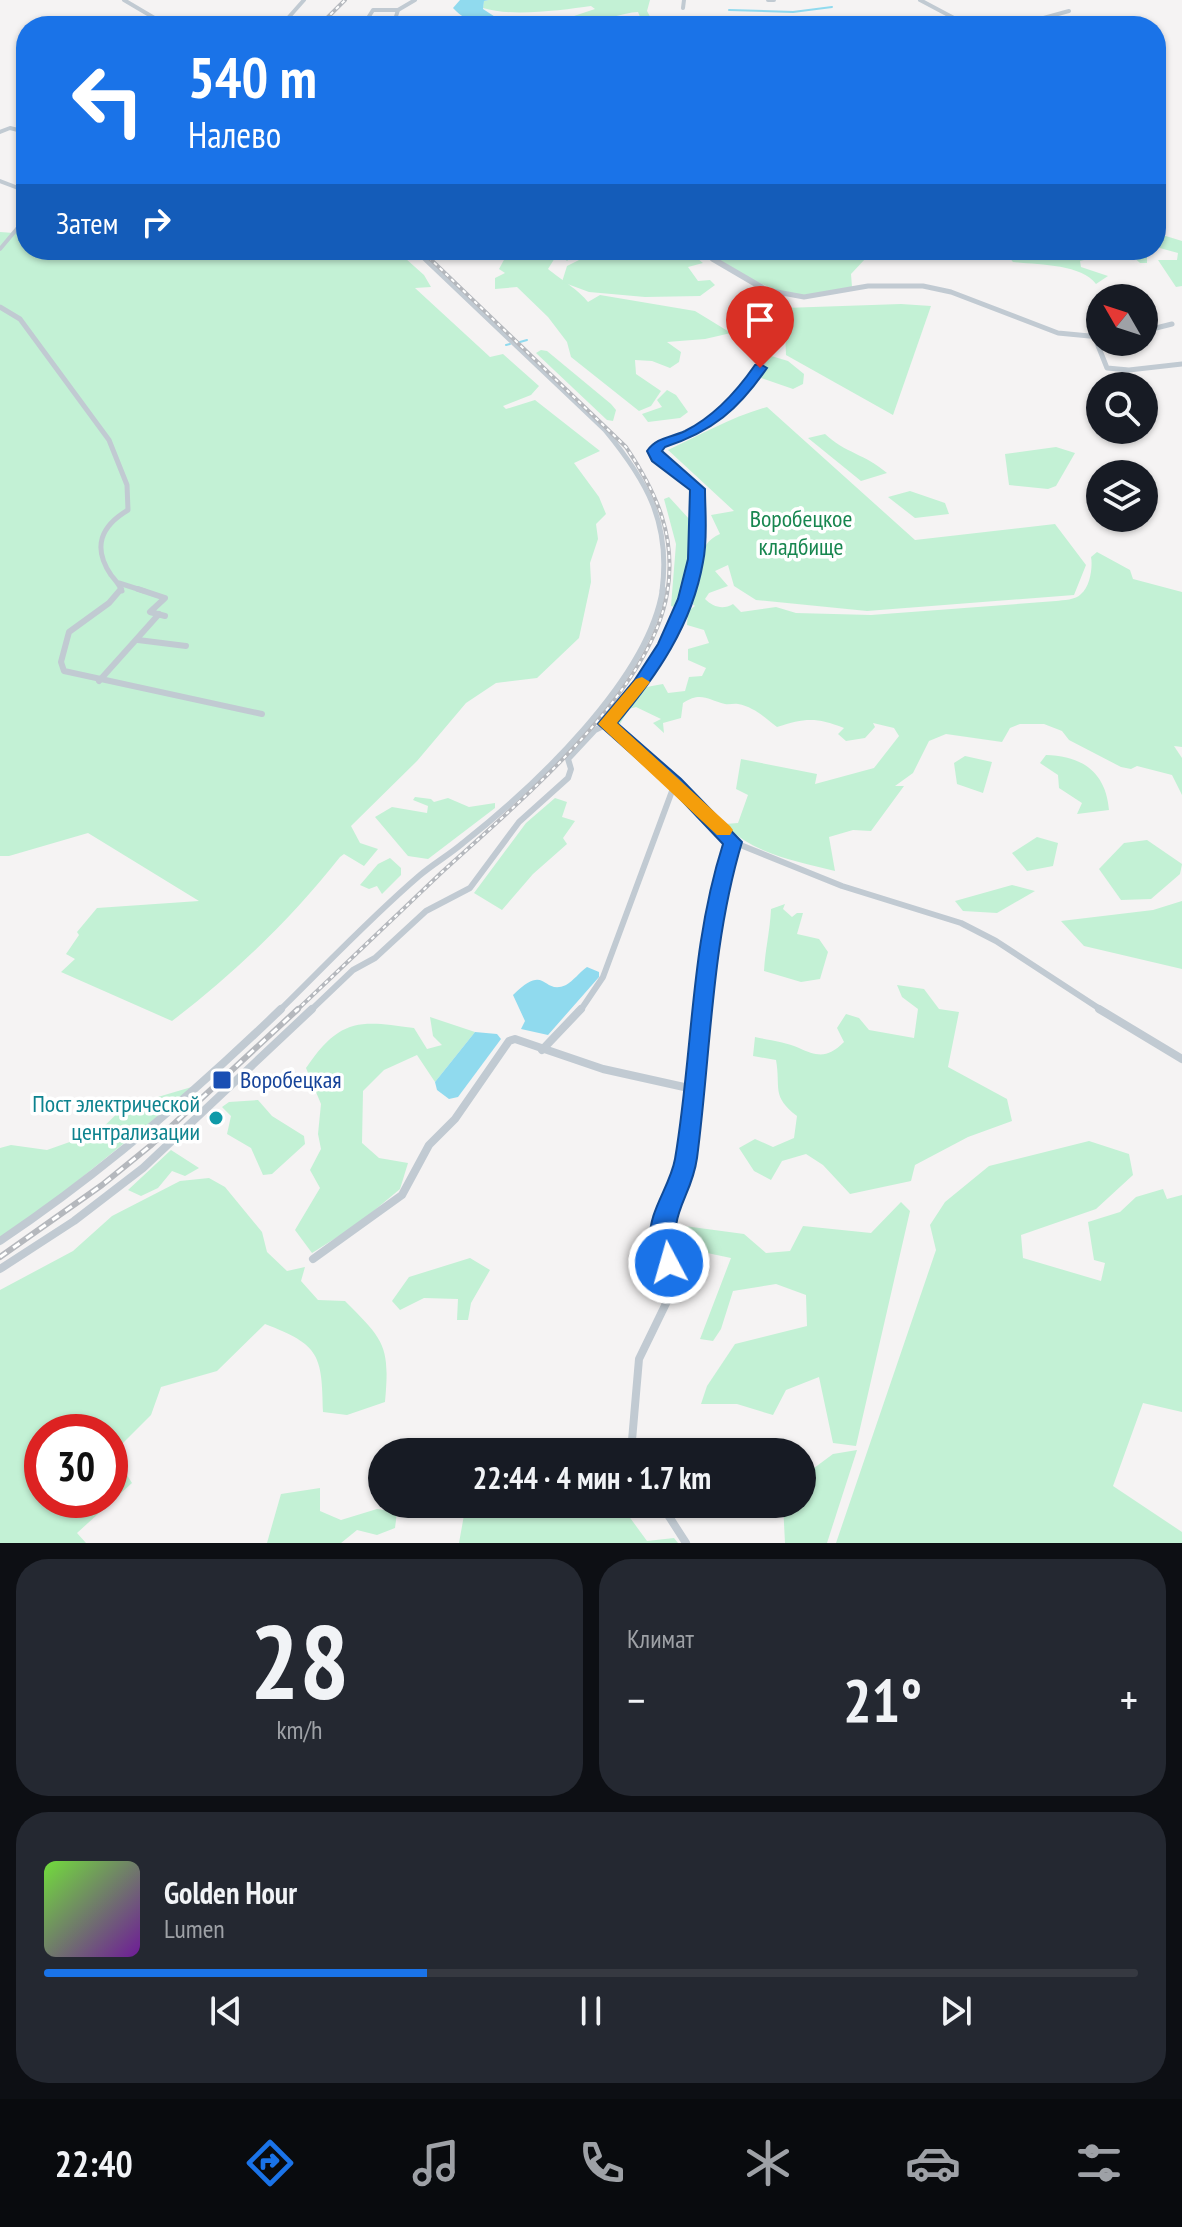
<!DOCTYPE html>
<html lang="ru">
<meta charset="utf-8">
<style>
:root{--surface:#171b24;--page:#242831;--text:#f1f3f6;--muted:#9ea1a6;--line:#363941;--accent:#1a73e8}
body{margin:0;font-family:"PT Sans Narrow",sans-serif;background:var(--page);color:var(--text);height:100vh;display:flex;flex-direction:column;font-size:30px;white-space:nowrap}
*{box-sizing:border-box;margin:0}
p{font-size:26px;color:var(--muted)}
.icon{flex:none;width:44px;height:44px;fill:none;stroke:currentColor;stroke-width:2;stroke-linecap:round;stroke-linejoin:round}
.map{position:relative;height:1543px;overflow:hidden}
.sheet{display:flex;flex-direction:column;gap:16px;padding:16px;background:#0d0f14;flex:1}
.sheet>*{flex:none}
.hud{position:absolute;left:16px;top:16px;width:1150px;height:244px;border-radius:32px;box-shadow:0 2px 6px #0004;background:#1a73e8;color:#fff;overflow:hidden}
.needle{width:52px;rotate:309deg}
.buttons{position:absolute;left:1086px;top:284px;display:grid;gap:16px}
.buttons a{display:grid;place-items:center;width:72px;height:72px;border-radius:50%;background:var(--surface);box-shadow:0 2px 6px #0004;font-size:40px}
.speed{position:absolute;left:24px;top:1414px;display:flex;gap:16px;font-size:40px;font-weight:700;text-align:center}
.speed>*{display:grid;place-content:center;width:104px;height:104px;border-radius:50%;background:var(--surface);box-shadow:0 2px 6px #0004;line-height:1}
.speed .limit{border:12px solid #d22;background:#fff;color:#111}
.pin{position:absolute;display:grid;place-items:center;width:68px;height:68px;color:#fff;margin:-82px -34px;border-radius:50% 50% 50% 0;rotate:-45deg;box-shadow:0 0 8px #0007}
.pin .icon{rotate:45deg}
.me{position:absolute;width:88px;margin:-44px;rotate:354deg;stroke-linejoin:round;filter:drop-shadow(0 0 6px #0008)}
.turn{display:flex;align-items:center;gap:28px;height:168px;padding:0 40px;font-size:36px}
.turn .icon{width:104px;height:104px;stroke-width:2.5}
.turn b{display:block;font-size:56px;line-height:68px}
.then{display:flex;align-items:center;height:76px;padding:0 40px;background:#0003;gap:16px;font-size:30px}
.big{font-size:60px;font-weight:700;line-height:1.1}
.sheet .card{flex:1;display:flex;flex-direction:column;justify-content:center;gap:12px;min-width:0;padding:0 28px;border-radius:32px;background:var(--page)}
.sheet .dial{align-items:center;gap:0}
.dial b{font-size:104px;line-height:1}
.song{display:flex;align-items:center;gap:24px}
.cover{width:96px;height:96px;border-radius:12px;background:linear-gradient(135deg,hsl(100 70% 55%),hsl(280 70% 35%))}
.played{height:8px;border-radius:4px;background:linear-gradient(90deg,var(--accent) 35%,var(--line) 35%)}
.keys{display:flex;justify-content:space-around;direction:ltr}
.heat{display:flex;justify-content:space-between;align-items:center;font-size:44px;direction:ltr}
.sheet .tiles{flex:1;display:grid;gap:16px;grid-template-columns:1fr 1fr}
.card:last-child{grid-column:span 2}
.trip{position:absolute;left:368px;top:1438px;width:448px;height:80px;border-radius:40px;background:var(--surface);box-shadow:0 2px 6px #0004;font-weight:700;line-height:80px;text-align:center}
.menu{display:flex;height:128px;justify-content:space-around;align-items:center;background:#090b0e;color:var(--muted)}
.menu .icon{width:56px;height:56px}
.menu .current{color:var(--accent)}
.menu b{font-size:36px;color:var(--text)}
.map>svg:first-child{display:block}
.green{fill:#c3f1d5;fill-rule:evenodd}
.water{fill:#90daee}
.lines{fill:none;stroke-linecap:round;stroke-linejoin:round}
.stream{stroke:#90daee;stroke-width:2}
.minor-far3{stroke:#c1cad2;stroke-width:4}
.minor-far2{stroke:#c1cad2;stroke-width:5}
.minor-far1{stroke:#c1cad2;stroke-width:6}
.minor{stroke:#c1cad2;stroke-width:8}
.tertiary-far1{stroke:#c1cad2;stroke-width:4}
.tertiary{stroke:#c1cad2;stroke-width:6}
.rail-far1-casing{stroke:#b5b8bd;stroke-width:4}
.rail-casing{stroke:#b5b8bd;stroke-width:6}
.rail-far1{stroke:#fff;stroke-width:2;stroke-dasharray:4;stroke-linecap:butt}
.rail{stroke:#fff;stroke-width:3;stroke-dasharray:8;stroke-linecap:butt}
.route{fill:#1a73e8;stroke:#114b97;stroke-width:2}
.slow{fill:#f59e0b}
.transit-dot{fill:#1a4fb4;stroke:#fff;stroke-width:3}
.culture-dot{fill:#0f9aa8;stroke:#fff;stroke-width:3}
.labels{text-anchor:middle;stroke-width:7;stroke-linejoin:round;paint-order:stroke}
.park-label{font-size:24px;fill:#17864f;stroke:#fff}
.transit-label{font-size:24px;fill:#164399;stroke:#fff;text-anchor:start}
.culture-label{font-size:24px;fill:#0d838f;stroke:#fff;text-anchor:end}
</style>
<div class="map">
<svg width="1182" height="1543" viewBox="0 0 1182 1543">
<rect width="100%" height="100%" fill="#f5f3f3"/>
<!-- green -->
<g class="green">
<path d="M489,0H650L647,11L654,24L640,26L643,24L638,12C617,13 590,28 571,17L595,9L591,6C563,10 511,17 483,8L484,1Z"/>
<path d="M26,220V250H396L424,275L431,287L415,288L490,357L503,354L539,386L531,395L503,406L506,409L535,400L600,451L574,463L599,497L606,514L596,524L598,539L590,563L591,582L579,638L537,678L496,683L466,703L417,761L351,826L360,843L378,849L364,866L344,854L340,857C292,918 234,974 172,1021L61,972L75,959L66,954L79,935L77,932L97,908L199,901L88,833L9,856H0V232L14,233Z"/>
<path d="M1156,233L1182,241V286L1176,287L1158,260H1177L1178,253L1156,247Z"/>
<path d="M529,250H580L567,261L558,253L548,269C559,278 580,291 588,302L600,295L695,311L731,333L705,339L667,342L681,352L679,362L670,368L652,361L635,360L636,374L661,391L651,406L639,411L571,357L567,342L548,317L517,287L495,289V278L505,273L499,269L505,258Z"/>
<path d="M599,250H687L703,263L688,267L698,281L710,280L715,285L700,296L645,297L589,292L562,282L567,266Z"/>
<path d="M703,250H853L866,258L851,274L852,287C836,290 818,296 802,295C767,294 732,266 703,250Z"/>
<path d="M1053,250H1147V263H1140L1128,252L1120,251L1080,261L1081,267L1108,276L1096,284C1081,264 1039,265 1013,262L1007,255H1034Z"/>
<path d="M901,304L931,306L893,415L786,355L784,308Z"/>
<path d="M541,350L547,351L611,404L616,410L613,421L607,420L536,353Z"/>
<path d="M768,355L788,361L804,374L803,384L793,389L758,377Z"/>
<path d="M667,390L676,395L688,412L680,418L648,422L642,414L662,407L657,400Z"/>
<path d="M767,407L915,540L1055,524L1086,565L1074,595L867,611L756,600L734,586L728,565L715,571L728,586L709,593L705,599C713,607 723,610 733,604L741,612L776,607L796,613L871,615L1056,601C1063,600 1076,600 1081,594C1090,587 1093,567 1091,557L1097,552L1130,570L1133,579L1182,592V747L1174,746L1182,758V795L1172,775L1137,766L1131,769L1121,767L1069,740L1062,731L1044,724H1020L1010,728L1002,742L946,734L929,741L913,773L895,786H904L871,831L853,830L829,837L835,871C796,861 752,854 725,824L738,823L748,795L736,789L741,759L817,774L815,784L874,768L899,736L894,728L873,723L875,727L865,738L846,741L838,734L844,728C816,717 805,718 777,727C764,717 754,707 738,704C734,703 729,705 725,704C708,700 701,691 683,703L681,718L663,723L664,733L653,723L661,719L636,707L629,709L617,729L612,724L641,688L663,684L668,693L685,691L689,677L702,676L706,668L688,660V649L709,643L704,630L687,625L688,611L695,606L690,602L694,598C694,576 697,543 720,534L711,515L734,511L668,450C701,435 731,417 767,407Z"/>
<path d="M825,434C845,453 865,454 887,473L861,481L808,438Z"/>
<path d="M1056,447L1075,453L1056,486L1048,489L1009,485L1005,454Z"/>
<path d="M910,491L945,503L949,514L915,518L888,497Z"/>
<path d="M669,497L690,520L689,561L675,607L671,606L676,544L664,499Z"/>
<path d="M1046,755C1082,756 1106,772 1109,810L1077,814L1082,803L1059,788L1058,775L1040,763Z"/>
<path d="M965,756L992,762L983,793L957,784L954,763Z"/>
<path d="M415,797L431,799L434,802L448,798L469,807L495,803V808L428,859L408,856L375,817L392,807L427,813L428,806L413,800Z"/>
<path d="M555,798L567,802L562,817L575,821L563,838L567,844L533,874L502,910L474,893L526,823Z"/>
<path d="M1037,837L1058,843L1053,866L1027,871L1012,853Z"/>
<path d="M1147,840L1182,864L1180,874L1151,899L1121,900L1099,869L1124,843Z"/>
<path d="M390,858L401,868V875L382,894L377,886L369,889L360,885L378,864Z"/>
<path d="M1012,885L1035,891L997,913L963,911L955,901Z"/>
<path d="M1182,901V969L1084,946L1061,921L1153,910Z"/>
<path d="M785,904L783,909L792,917L797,913H803L797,934L819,939L828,952L820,979L801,982L764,971C765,950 770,931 771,909Z"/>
<path d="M897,985L924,989L939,1009L959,1012L948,1067L1007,1099L1012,1121L968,1137L915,1165L911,1181L850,1194L823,1165L806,1154L782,1161L771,1180L754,1171L739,1148L755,1139L773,1147L794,1138L797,1116C771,1096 781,1088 776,1060L753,1056L755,1037C769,1040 786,1042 799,1048C818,1057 828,1058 844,1042L837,1028L846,1014L859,1018L869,1030L914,1038L918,1009L902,997Z"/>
<path d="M430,1017L475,1032L435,1082L417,1055L384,1070L363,1091L362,1143L379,1158L408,1163L400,1189L358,1224L312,1253L295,1230L320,1188L310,1170L321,1149L318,1134L321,1104L306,1068C340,1018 359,1020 414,1028L427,1049L442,1045L433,1036Z"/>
<path d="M195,1086L34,1216L0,1237V1148L11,1145L47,1150L98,1132L124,1107Z"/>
<path d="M258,1100L272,1116L304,1136L305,1144L272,1174L263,1175L251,1148L227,1134L231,1116L222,1107L229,1102Z"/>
<path d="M1089,1141L1129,1154L1133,1175L1096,1209L1021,1235L1023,1258L1101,1281L1105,1263L1094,1260L1088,1222L1120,1212L1136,1197L1163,1189L1167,1199L1182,1195V1412L1143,1403L1113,1486L1182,1532V1543H836L936,1250L930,1225L945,1202L989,1166Z"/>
<path d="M171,1150L199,1168L185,1176L172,1171L158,1188L141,1196L128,1190Z"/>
<path d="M209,1178L225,1187L262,1232L267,1252L287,1271L305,1267L301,1281L318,1300L345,1301C385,1341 390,1346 385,1402L347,1415L323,1412C322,1355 320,1345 265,1324L217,1371L161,1387L151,1415L113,1453L132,1483L77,1533L86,1543H0V1290L73,1251L112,1216L180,1181ZM110,1432V1500H42V1432Z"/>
<path d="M901,1202L910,1211L856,1446L833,1443L819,1377L786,1390L773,1415L737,1404H701L707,1386L735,1344L807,1326L806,1295L776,1284L733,1291L721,1329L713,1341L700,1339L731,1258L674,1246L677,1225L744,1234L766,1253L790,1251L803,1226L871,1233Z"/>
<path d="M470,1258L490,1270L471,1303L468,1320H457L458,1299L424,1298L400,1310L392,1301L409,1277Z"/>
<path d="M857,1450L827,1543H785L783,1504H802V1477L833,1454Z"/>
<path d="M320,1488V1511L341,1520L377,1509L397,1512L395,1528L377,1535L357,1530L341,1543H267L281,1494Z"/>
<path d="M466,1504H620L647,1541L674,1538L678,1543H459Z"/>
</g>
<!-- water -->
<g class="water">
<path d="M460,0H489L484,1L483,9L509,26C486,26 469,25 453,8Z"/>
<path d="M587,967L599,972V977L548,1035L521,1029L525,1021L513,995C547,961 542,996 566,985C573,981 580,972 587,967Z"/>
<path d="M475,1032L497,1034L501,1039L458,1097L449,1099L437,1090L435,1082Z"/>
</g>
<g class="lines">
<!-- stream -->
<g class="stream">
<path d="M729,10L793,12L832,7"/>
<path d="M908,25L933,17"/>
<path d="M520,342L527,340"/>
<path d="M506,345L510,344"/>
</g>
<!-- minor-far3 -->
<g class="minor-far3">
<path d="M124,0L168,26"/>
<path d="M768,0H774"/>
<path d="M920,0L969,26"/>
<path d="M683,8L684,0"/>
<path d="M87,24L90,26"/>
<path d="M363,26L373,10H398"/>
<path d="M896,26H908"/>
<path d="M1014,26L1069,11"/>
<path d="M0,132L10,128L26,132"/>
<path d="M0,181L26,191"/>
<path d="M0,249L26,218"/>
<path d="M416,250L428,261"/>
</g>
<!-- minor-far2 -->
<g class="minor-far2">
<path d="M425,259L605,430C647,481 671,523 662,591"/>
<path d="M766,290L804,297L868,286H923L951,292L1058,333L1100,337"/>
<path d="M0,307L20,319L109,440L127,485L128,510C101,526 92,547 111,575C116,581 119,584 122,591"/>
<path d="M1144,331L1172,324"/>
<path d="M1095,338L1107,368L1129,370L1182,364"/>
<path d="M119,583L144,591"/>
<path d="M687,591L694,558L697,489"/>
</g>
<!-- minor-far1 -->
<g class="minor-far1">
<path d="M121,589L109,603L69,632L61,662L64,671L262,714"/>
<path d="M138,589L165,598L150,612L165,616"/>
<path d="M687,589L666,643L607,724L675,783L733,842L714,920L702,1011"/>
<path d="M138,640L186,646"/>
<path d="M99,681L159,614"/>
<path d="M733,842L842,886L961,923L996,941L1103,1011"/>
<path d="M279,1011C325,966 370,918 419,876C433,864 449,855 463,843C533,788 649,680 663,589"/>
<path d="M310,1011L353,970L375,958L426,911L470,888L519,822L568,778L571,769L568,759L595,730L607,724"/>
<path d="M580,1011L603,977L675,783"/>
</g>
<!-- minor -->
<g class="minor">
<path d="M1099,1009L1182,1059"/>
<path d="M542,1050L581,1009"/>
<path d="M0,1241C102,1173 193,1094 281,1009"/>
<path d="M313,1259L402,1195L429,1145L455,1119L509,1041L515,1039L603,1069L693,1089"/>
<path d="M0,1269L74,1221L143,1168L312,1009"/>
<path d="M631,1452L639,1359L675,1285L662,1238L666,1217L686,1156L702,1009"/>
<path d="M661,1504L686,1543"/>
</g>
<!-- tertiary-far1 -->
<g class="tertiary-far1">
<path d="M281,26L304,0"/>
<path d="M393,26L398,10L415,0"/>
<path d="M698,250L717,261"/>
</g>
<!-- tertiary -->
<path class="tertiary" d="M697,489L657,458L654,451C665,440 679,440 693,433C723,416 758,387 766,352C771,332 766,310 766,290L713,259"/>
<!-- rail-far1 casing -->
<g class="rail-far1-casing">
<g id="rail-far1">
<path d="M319,26L345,0"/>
<path d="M296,1011C344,965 393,919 441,873C515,805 649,696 667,594C677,538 657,493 626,447L421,250"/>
</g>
</g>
<!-- rail casing -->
<g class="rail-casing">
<path id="rail" d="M0,1257L102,1185L150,1146L298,1009"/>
</g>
<!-- rail-far1 -->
<use href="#rail-far1" class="rail-far1"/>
<!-- rail -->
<use href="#rail" class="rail"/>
</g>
<!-- route -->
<path class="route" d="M760,364L767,368C738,410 713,431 665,447L662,451L705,489C705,512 708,539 703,562C692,625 657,676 617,723L681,779L742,842C711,945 711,1052 697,1158C691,1201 665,1213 680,1263L677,1270L669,1273L660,1270C656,1262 651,1250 650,1241C648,1211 670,1187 675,1159C693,1053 690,947 723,844L669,787L598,724L634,681L658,644L678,599L688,559L690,490L652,461L647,451C657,437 670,438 685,431C715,416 737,391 755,365Z"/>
<!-- slow -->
<path class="slow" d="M642,677L650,682L617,723L730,826L733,830L730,835H717L598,724L636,679Z"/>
<!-- markers -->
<rect class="transit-dot" x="212" y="1070" width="20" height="20" rx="4"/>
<circle class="culture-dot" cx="216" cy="1118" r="8"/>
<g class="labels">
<!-- park labels -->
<g class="park-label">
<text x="801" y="527">Воробецкое<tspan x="801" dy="28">кладбище</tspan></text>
</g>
<!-- transit labels -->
<g class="transit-label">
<text x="240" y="1088">Воробецкая</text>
</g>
<!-- culture labels -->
<g class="culture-label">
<text x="200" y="1112">Пост электрической<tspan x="200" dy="28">централизации</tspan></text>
</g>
</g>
</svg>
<div class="buttons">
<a><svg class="needle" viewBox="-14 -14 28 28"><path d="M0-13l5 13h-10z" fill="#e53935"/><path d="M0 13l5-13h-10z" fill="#9ea1a6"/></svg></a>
<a><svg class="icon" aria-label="search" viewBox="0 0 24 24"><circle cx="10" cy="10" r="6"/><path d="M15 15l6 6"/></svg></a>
<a><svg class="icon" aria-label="layers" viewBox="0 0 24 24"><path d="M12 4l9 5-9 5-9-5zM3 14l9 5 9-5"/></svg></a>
</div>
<div class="speed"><div class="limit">30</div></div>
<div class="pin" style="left:760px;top:368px;background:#d93025"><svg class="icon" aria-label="arrive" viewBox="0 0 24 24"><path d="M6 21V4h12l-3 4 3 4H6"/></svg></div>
<svg class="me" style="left:669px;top:1263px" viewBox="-20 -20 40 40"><circle r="17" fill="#1a73e8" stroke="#fff" stroke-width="3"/><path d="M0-11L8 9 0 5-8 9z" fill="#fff"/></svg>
<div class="trip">22:44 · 4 мин · 1.7 km</div>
<div class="hud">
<div class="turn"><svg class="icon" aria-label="left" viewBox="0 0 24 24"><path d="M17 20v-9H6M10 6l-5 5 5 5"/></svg><div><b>540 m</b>Налево</div></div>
<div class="then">Затем<svg class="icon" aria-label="right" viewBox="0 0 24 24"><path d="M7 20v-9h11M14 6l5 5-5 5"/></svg></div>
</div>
</div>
<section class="sheet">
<div class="tiles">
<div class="card dial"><b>28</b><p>km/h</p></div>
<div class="card"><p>Климат</p>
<div class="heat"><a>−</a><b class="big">21°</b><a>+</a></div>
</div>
<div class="card">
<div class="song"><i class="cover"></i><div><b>Golden Hour</b><p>Lumen</p></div></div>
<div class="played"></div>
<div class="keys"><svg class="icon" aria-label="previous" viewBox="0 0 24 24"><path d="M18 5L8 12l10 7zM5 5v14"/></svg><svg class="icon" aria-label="pause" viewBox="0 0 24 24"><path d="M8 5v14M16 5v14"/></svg><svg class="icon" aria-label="next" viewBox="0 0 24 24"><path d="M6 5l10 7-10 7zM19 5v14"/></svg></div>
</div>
</div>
</section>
<nav class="menu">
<b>22:40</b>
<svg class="icon current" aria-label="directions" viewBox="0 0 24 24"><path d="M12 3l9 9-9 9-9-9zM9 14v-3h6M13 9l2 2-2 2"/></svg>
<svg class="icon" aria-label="music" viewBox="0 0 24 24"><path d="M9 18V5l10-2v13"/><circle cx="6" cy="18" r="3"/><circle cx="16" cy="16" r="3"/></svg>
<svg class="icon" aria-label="phone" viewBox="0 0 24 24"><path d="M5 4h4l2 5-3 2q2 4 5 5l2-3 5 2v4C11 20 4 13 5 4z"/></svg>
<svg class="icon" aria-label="climate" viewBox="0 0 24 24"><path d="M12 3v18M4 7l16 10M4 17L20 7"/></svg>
<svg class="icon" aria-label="car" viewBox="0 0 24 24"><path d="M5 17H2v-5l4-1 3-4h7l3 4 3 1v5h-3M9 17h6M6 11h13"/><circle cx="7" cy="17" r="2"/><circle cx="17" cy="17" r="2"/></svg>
<svg class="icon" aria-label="filters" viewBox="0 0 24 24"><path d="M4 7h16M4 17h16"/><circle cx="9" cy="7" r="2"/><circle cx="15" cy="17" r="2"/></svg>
</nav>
